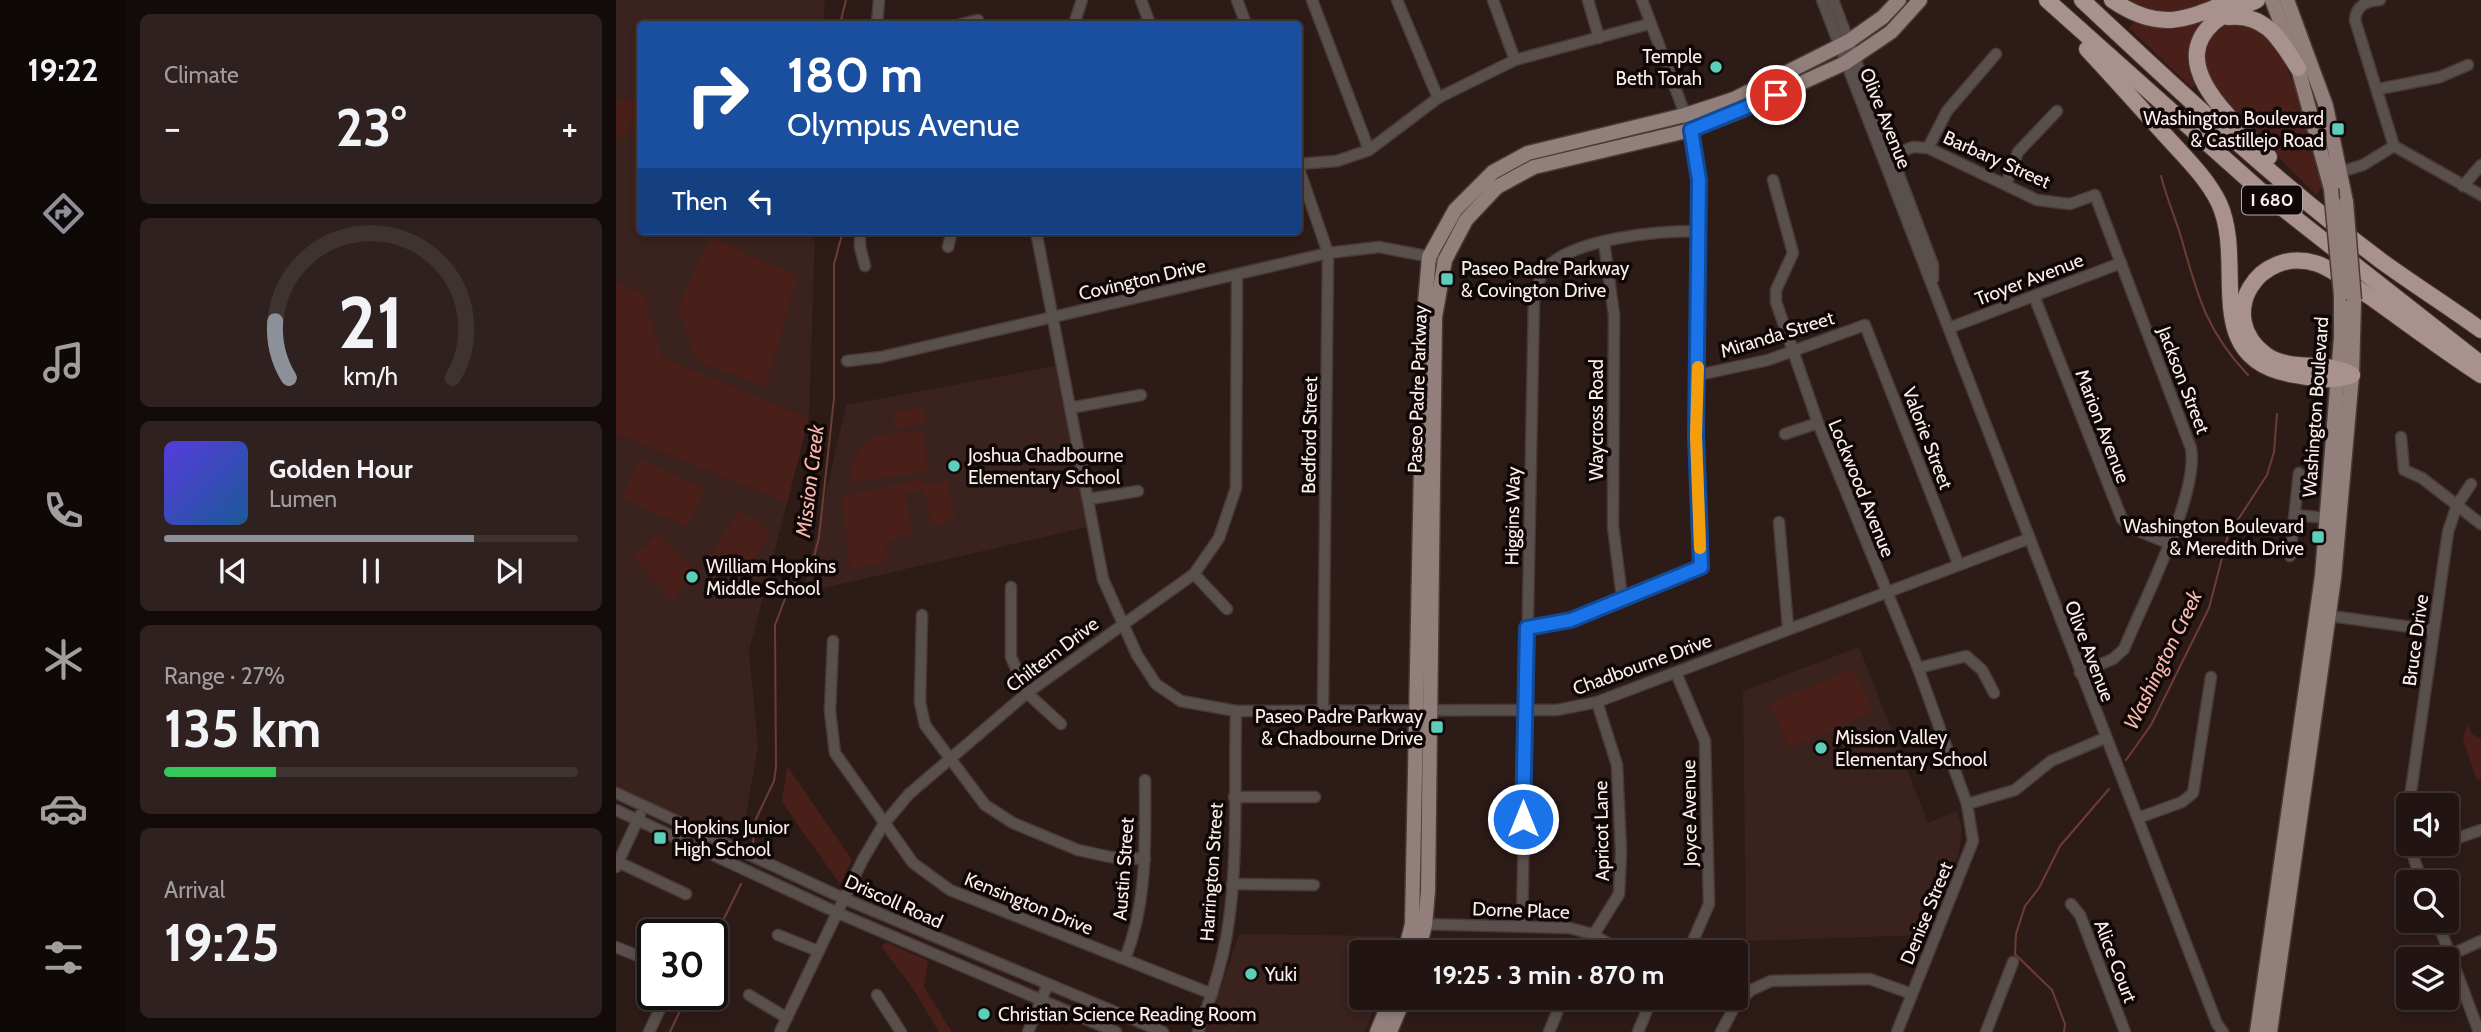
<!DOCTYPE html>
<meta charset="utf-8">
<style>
:root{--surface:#221412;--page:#2e2120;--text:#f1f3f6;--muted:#a29e9f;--line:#3f3332;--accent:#8c9099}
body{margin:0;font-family:Cabin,sans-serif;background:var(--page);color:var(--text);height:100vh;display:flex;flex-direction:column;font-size:26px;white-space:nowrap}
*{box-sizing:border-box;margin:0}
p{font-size:23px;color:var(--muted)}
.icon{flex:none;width:38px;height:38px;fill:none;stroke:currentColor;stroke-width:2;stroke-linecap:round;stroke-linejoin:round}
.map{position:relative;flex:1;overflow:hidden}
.details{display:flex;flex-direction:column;gap:14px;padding:14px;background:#130b0a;width:490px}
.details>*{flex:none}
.hud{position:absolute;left:21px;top:21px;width:665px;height:214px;border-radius:7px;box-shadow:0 4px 10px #0003,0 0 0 2px var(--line);background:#1a4fa0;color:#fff;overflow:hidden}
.buttons{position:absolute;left:1780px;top:793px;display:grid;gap:14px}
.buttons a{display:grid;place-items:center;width:63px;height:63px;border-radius:7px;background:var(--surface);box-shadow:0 4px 10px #0003,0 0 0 2px var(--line);font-size:35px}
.speed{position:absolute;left:21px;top:919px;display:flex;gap:14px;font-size:35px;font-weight:700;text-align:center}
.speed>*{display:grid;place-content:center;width:91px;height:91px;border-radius:50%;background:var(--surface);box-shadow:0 4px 10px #0003,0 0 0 2px var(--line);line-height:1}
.speed .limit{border:4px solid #111;border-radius:10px;background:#fff;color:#111}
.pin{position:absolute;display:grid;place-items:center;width:60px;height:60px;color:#fff;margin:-30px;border:4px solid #fff;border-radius:50%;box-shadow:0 2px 7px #0007}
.me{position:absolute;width:77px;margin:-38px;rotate:0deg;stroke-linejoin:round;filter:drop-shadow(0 0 5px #0008)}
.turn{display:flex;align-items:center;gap:24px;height:147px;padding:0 35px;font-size:32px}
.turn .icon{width:91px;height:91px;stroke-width:2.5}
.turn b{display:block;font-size:49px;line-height:60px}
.then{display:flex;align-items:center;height:66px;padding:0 35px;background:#0003;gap:14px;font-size:26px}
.big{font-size:52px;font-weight:700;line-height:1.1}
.details .tile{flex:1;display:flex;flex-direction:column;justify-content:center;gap:10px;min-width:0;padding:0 24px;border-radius:10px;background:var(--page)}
.details .dial{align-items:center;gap:0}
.dial svg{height:182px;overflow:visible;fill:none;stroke:var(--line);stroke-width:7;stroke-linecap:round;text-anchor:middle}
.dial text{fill:var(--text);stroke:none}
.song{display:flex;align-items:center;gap:21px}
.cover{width:84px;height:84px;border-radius:10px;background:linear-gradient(135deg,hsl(250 70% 55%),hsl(210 70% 35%))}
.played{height:7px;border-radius:4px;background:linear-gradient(90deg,var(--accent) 75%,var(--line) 75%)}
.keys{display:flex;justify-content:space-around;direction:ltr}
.heat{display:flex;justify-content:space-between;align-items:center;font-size:38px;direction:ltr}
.charge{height:10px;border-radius:5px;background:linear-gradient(90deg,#34c759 27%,var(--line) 0)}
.trip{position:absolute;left:733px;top:940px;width:399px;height:70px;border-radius:7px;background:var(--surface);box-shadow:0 4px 10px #0003,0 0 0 2px var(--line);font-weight:700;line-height:70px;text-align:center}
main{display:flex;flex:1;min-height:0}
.tabs{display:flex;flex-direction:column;width:126px;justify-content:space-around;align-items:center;background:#0e0807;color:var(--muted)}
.tabs .icon{width:49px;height:49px}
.tabs .current{color:var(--accent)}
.tabs b{font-size:32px;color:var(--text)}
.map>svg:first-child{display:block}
.built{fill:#3a221e}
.green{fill:#491f19}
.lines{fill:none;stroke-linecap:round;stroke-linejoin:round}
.stream{stroke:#6b3d35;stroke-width:2}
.minor-casing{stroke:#4a3936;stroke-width:13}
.major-casing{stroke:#4a3936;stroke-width:17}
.highway-casing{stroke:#4a3936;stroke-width:18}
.minor{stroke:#59504e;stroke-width:10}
.major{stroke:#927f7b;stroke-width:14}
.highway{stroke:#a9918d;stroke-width:16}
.major-bridge-casing{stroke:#4a3936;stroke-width:17;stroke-linecap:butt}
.major-bridge{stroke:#927f7b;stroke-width:14}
.route-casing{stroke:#114b97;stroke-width:18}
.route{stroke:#1a73e8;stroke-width:12}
.slow{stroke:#f59e0b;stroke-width:12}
.poi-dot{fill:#5cceba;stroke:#100807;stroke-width:2.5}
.labels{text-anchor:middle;stroke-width:7;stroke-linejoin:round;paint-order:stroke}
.shield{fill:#100807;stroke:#b5aaa8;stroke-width:2}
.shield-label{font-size:18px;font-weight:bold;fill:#fcefed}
.poi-label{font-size:19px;fill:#fcefed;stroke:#100807;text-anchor:start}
.street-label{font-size:19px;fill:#fcefed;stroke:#100807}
.water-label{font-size:21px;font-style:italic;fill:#f9b8ad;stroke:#100807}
</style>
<main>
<nav class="tabs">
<b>19:22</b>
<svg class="icon current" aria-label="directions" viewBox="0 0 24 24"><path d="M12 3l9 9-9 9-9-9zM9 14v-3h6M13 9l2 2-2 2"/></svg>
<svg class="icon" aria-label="music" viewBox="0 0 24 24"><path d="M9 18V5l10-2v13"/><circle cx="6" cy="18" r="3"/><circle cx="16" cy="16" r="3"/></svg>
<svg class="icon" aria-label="phone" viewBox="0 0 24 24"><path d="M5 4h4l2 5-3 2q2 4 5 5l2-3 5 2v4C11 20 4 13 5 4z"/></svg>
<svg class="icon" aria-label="climate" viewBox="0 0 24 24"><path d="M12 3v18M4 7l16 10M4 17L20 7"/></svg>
<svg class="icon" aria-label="car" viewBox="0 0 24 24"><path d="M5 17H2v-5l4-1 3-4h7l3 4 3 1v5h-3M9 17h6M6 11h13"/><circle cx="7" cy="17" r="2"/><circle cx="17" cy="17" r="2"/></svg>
<svg class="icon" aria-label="filters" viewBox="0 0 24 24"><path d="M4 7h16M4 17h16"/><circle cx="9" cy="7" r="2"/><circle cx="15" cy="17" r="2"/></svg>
</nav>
<section class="details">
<div class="tile"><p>Climate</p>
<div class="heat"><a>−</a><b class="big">23°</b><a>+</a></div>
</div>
<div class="tile dial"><svg viewBox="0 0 100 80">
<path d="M14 69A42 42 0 1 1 86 69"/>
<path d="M14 69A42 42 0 0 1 8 44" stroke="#8c9099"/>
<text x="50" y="56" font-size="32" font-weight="700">21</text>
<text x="50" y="72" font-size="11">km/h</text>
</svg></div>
<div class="tile">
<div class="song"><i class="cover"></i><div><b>Golden Hour</b><p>Lumen</p></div></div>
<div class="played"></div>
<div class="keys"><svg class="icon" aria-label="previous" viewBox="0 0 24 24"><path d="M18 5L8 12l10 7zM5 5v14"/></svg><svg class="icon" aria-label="pause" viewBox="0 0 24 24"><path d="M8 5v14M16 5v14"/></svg><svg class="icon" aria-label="next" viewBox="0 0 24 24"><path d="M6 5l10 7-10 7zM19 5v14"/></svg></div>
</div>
<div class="tile"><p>Range · 27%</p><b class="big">135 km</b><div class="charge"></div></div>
<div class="tile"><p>Arrival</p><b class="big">19:25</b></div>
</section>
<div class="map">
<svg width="1865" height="1032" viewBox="0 0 1865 1032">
<rect width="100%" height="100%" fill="#2d1b18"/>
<!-- built -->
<g class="built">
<path d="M0,0H209L207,24H24V231H199L193,418L45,357L28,294L0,282Z"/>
<path d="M439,366L471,527L187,593L230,405Z"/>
<path d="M0,434L171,503L133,651L142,747L125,842L104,832L93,837L0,791Z"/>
<path d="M1243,647L1312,823L1341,811L1346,829L1343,853L1309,935L1130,941L1127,691Z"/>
<path d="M623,934L780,936L778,952H746V998H762L749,1032H590Z"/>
</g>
<!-- green -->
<g class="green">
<path d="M1513,0H1597C1565,12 1543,21 1513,0Z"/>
<path d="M1589,18L1582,82L1576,88L1513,28L1518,23L1560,29Z"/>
<path d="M1629,21L1659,40L1680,90L1704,170L1706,187L1700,195L1597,92L1585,54C1596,34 1604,23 1629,21Z"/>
<path d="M24,99V127L15,122L10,135L0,139V101Z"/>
<path d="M95,237L181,277L150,387L80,361L62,307Z"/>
<path d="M0,282L28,294L46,357L193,418L171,503L0,434Z"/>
<path d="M306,407L310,423L280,429L276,413Z"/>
<path d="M306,430L313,472L233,482C241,430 260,436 306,430Z"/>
<path d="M23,459L89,488L71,527L6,498Z"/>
<path d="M305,479L307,485L332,480L339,520L315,525L308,490L289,493L297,534L269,542L274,561L234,570L226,496Z"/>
<path d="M123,510L156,532L124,580L92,558Z"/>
<path d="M42,533L82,574L56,599L16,558Z"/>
<path d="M1238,668L1257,712L1173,748L1154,704Z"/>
<path d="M1851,724L1856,734L1865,739V778L1861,780L1847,740Z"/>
<path d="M171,766L236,860L224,884L166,802Z"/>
<path d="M270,942L312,961L308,987L336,1032H323L298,990L265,946Z"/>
</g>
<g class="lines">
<!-- stream -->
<g class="stream">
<path d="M224,24L230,0"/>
<path d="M1545,176C1551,200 1561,221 1567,244C1582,298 1592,333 1632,375"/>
<path d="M1510,760L1535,725L1593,608L1612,535L1651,475L1658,452L1661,414"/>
<path d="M137,845L139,821L158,781L160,767L159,625L172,591L198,557L203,537L218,398V264L227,231"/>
<path d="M96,943L125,884"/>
<path d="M54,1032L72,994"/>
<path d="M1448,1032L1449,1024L1436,990L1399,954L1400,934L1409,906L1423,888L1444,846L1493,789"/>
</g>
<!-- minor casing -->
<g class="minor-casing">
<g id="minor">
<path d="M525,0L534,24"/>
<path d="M621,0L630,24"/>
<path d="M696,0L753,150"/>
<path d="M781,0L822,98"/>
<path d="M877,0L899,60"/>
<path d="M972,0L983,38"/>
<path d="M1206,0L1601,1024L1607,1032"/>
<path d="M1217,0L1317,265V279"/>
<path d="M1764,0C1751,1 1740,5 1739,20L1778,146L1865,195"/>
<path d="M460,18L466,0"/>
<path d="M261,24L263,0"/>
<path d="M345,24L362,20"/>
<path d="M1763,89L1824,77L1852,65"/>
<path d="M1312,148L1331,111L1380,54"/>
<path d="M1268,158L1297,147L1312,148L1421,200L1454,204L1479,195L1575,448C1583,495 1527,602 1508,649L1497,659L1464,673"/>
<path d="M682,164L721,161L753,150L822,98L899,60L1033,24"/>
<path d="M682,166L712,253L707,709"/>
<path d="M1718,174L1747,165L1778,146"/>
<path d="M1157,180L1177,253L1160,290V302L1202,423L1302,668L1351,804L1357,841L1281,1032"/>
<path d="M1390,184L1402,152L1441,111"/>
<path d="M1847,186L1865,165"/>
<path d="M244,231V247L249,266"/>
<path d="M420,231L487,579L521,655L540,684L565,701L620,711L941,710L981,702L1412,539"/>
<path d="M988,242L998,315L997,526L1006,598"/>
<path d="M332,247L336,231"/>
<path d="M1418,296L1506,519L1515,528L1552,543"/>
<path d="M1333,328L1505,263"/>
<path d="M231,361L265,357L712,253L763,247L820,258"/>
<path d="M1082,375L1152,360L1249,325L1342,563"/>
<path d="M454,408L525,395"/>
<path d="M1169,434L1202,423"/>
<path d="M1785,437L1788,470L1806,478L1865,524"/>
<path d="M473,499L522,491"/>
<path d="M1679,515L1711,518"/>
<path d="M1163,522L1172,627"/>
<path d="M1674,556L1683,473"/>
<path d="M578,574L611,609"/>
<path d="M395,587V657L411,693L445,724"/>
<path d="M306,615L304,702L309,725L369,805L397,823L462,850L494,857L529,859"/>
<path d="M1707,615L1817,630"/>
<path d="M911,628L955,620L1085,567L1080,436L1082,180L1075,130L1026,0"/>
<path d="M217,641L214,711L219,753L297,863L334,890L596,994"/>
<path d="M1302,668L1350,656L1366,670L1378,693"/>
<path d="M1060,673L1089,741L1093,904L1076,943L1067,952"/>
<path d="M0,793L229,899L547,1032"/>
<path d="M618,797H699"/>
<path d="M1351,804L1399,790L1435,761L1489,738"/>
<path d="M1793,805L1832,532L1841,505L1855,484"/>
<path d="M0,810L222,913L500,1032"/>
<path d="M1792,814L1791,838L1806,882"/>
<path d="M1522,818L1566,802L1577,793L1595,677"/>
<path d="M1830,842L1865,830"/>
<path d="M2,862L70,894"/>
<path d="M0,867L24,815"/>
<path d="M616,884L698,885"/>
<path d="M1455,904L1464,915L1509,1032"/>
<path d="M1821,920L1863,1032"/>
<path d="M803,924L954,928L976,934L1007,952"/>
<path d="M906,926L918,298C921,289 924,274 930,268C959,238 1042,231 1082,231"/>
<path d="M162,935L202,951"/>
<path d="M0,947L37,962"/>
<path d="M967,952L1003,894L1005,852L1001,765L981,702"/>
<path d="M1834,955L1865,941"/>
<path d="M509,959C532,901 529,841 529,780"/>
<path d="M133,995L171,1018"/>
<path d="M261,995L285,1032"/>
<path d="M33,1032L51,994"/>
<path d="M164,1032L246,861L267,825L293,794L411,693L578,574L603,538L620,488L621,275"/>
<path d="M412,1032L431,986"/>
<path d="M582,1032C594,1001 604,971 610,939C623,869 618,783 620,711"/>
<path d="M933,1032L947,998"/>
<path d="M1022,1032L1036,998"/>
<path d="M1105,1032L1119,1006L1135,990L1155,981L1254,979L1296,994"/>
<path d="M1370,1032L1397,962"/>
</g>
</g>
<!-- major casing -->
<g class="major-casing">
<g id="major">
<path d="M1656,0L1682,68L1715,189"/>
<path d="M1671,0L1710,106L1730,202"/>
<path d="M789,952L796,924L808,315L813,257L839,210L877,172L912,153L1069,115L1118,99L1233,41L1267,17L1283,0"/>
<path d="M802,952L809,925L812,891L819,317L829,260L850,220L881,187L918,167L1075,130L1124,111L1229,63L1275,32L1304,0"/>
<path d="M761,1032L775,998"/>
<path d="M774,1032L788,998"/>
<path d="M1641,1032L1706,576L1725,337V295"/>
<path d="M1654,1032L1718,578L1736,375L1738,300"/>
</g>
</g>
<!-- highway casing -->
<g class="highway-casing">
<g id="highway">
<path d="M1431,0L1646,192L1865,364"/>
<path d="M1466,0C1562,90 1659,181 1764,260C1797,284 1832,306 1865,330"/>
<path d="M1496,0C1543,32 1568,21 1617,0"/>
<path d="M1641,0C1627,7 1609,13 1597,23C1548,68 1623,125 1653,157"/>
<path d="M1612,17C1650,13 1664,40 1682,68"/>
<path d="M1471,49C1498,78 1524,107 1550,136C1569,157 1591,178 1603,203C1631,264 1583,356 1673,374C1696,378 1714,383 1736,375"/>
<path d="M1736,375C1711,359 1676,373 1650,355C1598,317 1642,244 1702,264C1721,271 1739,287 1756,298C1792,324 1828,351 1865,375"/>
</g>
</g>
<!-- minor -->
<use href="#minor" class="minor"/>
<!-- major -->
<use href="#major" class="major"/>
<!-- highway -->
<use href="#highway" class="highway"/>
<!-- major-bridge casing -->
<g class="major-bridge-casing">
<g id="major-bridge">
<path d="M1715,189L1725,295"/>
<path d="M1730,202L1738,300"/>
</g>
</g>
<!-- major-bridge -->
<use href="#major-bridge" class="major-bridge"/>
</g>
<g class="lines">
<!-- route casing -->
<g class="route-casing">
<path id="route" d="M907,819L911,628L955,620L1085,567L1080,436L1083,180L1075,130L1160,95"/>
</g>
<!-- route -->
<use href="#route" class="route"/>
<!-- slow -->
<path class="slow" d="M1082,367L1080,436L1084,548"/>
</g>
<!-- markers -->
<g class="poi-dot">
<circle cx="1100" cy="67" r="7"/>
<rect x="1715" y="122" width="14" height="14" rx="3.5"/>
<rect x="824" y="272" width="14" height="14" rx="3.5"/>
<circle cx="338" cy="466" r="7"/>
<rect x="1695" y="530" width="14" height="14" rx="3.5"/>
<circle cx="76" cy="577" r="7"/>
<rect x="814" y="720" width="14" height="14" rx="3.5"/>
<circle cx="1205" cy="748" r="7"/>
<rect x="37" y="831" width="14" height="14" rx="3.5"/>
<circle cx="635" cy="974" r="7"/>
<circle cx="368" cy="1014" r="7"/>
</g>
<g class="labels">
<!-- shield labels -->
<rect class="shield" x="1626" y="185.5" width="60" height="29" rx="5"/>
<g class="shield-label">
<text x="1656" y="206">I 680</text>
</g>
<!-- poi labels -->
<g class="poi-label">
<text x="1086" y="63" text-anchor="end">Temple<tspan x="1086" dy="22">Beth Torah</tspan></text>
<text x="1708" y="125" text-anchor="end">Washington Boulevard<tspan x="1708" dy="22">&amp; Castillejo Road</tspan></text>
<text x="845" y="275">Paseo Padre Parkway<tspan x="845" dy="22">&amp; Covington Drive</tspan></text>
<text x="352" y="462">Joshua Chadbourne<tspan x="352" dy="22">Elementary School</tspan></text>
<text x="1688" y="533" text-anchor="end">Washington Boulevard<tspan x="1688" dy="22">&amp; Meredith Drive</tspan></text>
<text x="90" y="573">William Hopkins<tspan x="90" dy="22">Middle School</tspan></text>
<text x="807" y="723" text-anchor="end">Paseo Padre Parkway<tspan x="807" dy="22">&amp; Chadbourne Drive</tspan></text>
<text x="1219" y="744">Mission Valley<tspan x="1219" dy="22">Elementary School</tspan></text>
<text x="58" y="834">Hopkins Junior<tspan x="58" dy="22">High School</tspan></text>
<text x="649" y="981">Yuki</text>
<text x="382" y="1021">Christian Science Reading Room</text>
</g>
<!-- street labels -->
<g class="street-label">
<text transform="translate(1270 118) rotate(68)" y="7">Olive Avenue</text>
<text transform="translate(1381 159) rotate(24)" y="7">Barbary Street</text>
<text transform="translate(526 279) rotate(-13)" y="7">Covington Drive</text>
<text transform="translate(1413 279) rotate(-21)" y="7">Troyer Avenue</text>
<text transform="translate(1161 334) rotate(-17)" y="7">Miranda Street</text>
<text transform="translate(1568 380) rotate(69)" y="7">Jackson Street</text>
<text transform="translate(801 389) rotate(-88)" y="7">Paseo Padre Parkway</text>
<text transform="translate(1699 407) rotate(-86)" y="7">Washington Boulevard</text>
<text transform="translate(980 420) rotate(-90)" y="7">Waycross Road</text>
<text transform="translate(1487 426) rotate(69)" y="7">Marion Avenue</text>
<text transform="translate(693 435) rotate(-89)" y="7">Bedford Street</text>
<text transform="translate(1312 438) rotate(69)" y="7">Valorie Street</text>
<text transform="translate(1246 488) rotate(68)" y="7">Lockwood Avenue</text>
<text transform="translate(896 516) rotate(-89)" y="7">Higgins Way</text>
<text transform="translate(1799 640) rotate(-82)" y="7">Bruce Drive</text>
<text transform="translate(1474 651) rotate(69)" y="7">Olive Avenue</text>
<text transform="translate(436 654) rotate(-37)" y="7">Chiltern Drive</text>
<text transform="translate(1026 664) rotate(-20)" y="7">Chadbourne Drive</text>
<text transform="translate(1073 813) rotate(-91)" y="7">Joyce Avenue</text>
<text transform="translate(985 831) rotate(-91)" y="7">Apricot Lane</text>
<text transform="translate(507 869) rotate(-86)" y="7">Austin Street</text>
<text transform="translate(595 872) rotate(-86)" y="7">Harrington Street</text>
<text transform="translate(278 901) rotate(24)" y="7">Driscoll Road</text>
<text transform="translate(413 903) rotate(22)" y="7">Kensington Drive</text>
<text transform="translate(905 910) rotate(2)" y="7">Dorne Place</text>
<text transform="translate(1310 913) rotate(-68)" y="7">Denise Street</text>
<text transform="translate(1500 961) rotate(69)" y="7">Alice Court</text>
</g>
<!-- water labels -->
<g class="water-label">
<text transform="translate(194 481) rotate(-83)" y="7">Mission Creek</text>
<text transform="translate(1547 660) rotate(-64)" y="7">Washington Creek</text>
</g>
</g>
</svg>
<div class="buttons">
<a><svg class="icon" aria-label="sound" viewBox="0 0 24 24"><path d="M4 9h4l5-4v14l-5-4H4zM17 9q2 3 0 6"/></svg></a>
<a><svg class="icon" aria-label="search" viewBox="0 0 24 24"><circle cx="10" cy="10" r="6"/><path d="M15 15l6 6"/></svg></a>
<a><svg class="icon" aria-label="layers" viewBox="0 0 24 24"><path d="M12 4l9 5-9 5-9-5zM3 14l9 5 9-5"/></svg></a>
</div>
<div class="speed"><div class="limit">30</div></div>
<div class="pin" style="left:1160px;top:95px;background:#d93025"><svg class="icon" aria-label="arrive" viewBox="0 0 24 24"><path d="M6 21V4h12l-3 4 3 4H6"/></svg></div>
<svg class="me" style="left:907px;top:819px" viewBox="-20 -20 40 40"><circle r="17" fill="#1a73e8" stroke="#fff" stroke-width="3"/><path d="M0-11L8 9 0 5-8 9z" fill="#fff"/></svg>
<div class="trip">19:25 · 3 min · 870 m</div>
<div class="hud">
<div class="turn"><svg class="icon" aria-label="right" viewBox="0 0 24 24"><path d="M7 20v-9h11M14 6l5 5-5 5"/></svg><div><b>180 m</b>Olympus Avenue</div></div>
<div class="then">Then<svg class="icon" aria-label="left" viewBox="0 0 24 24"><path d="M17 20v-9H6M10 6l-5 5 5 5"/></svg></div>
</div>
</div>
</main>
